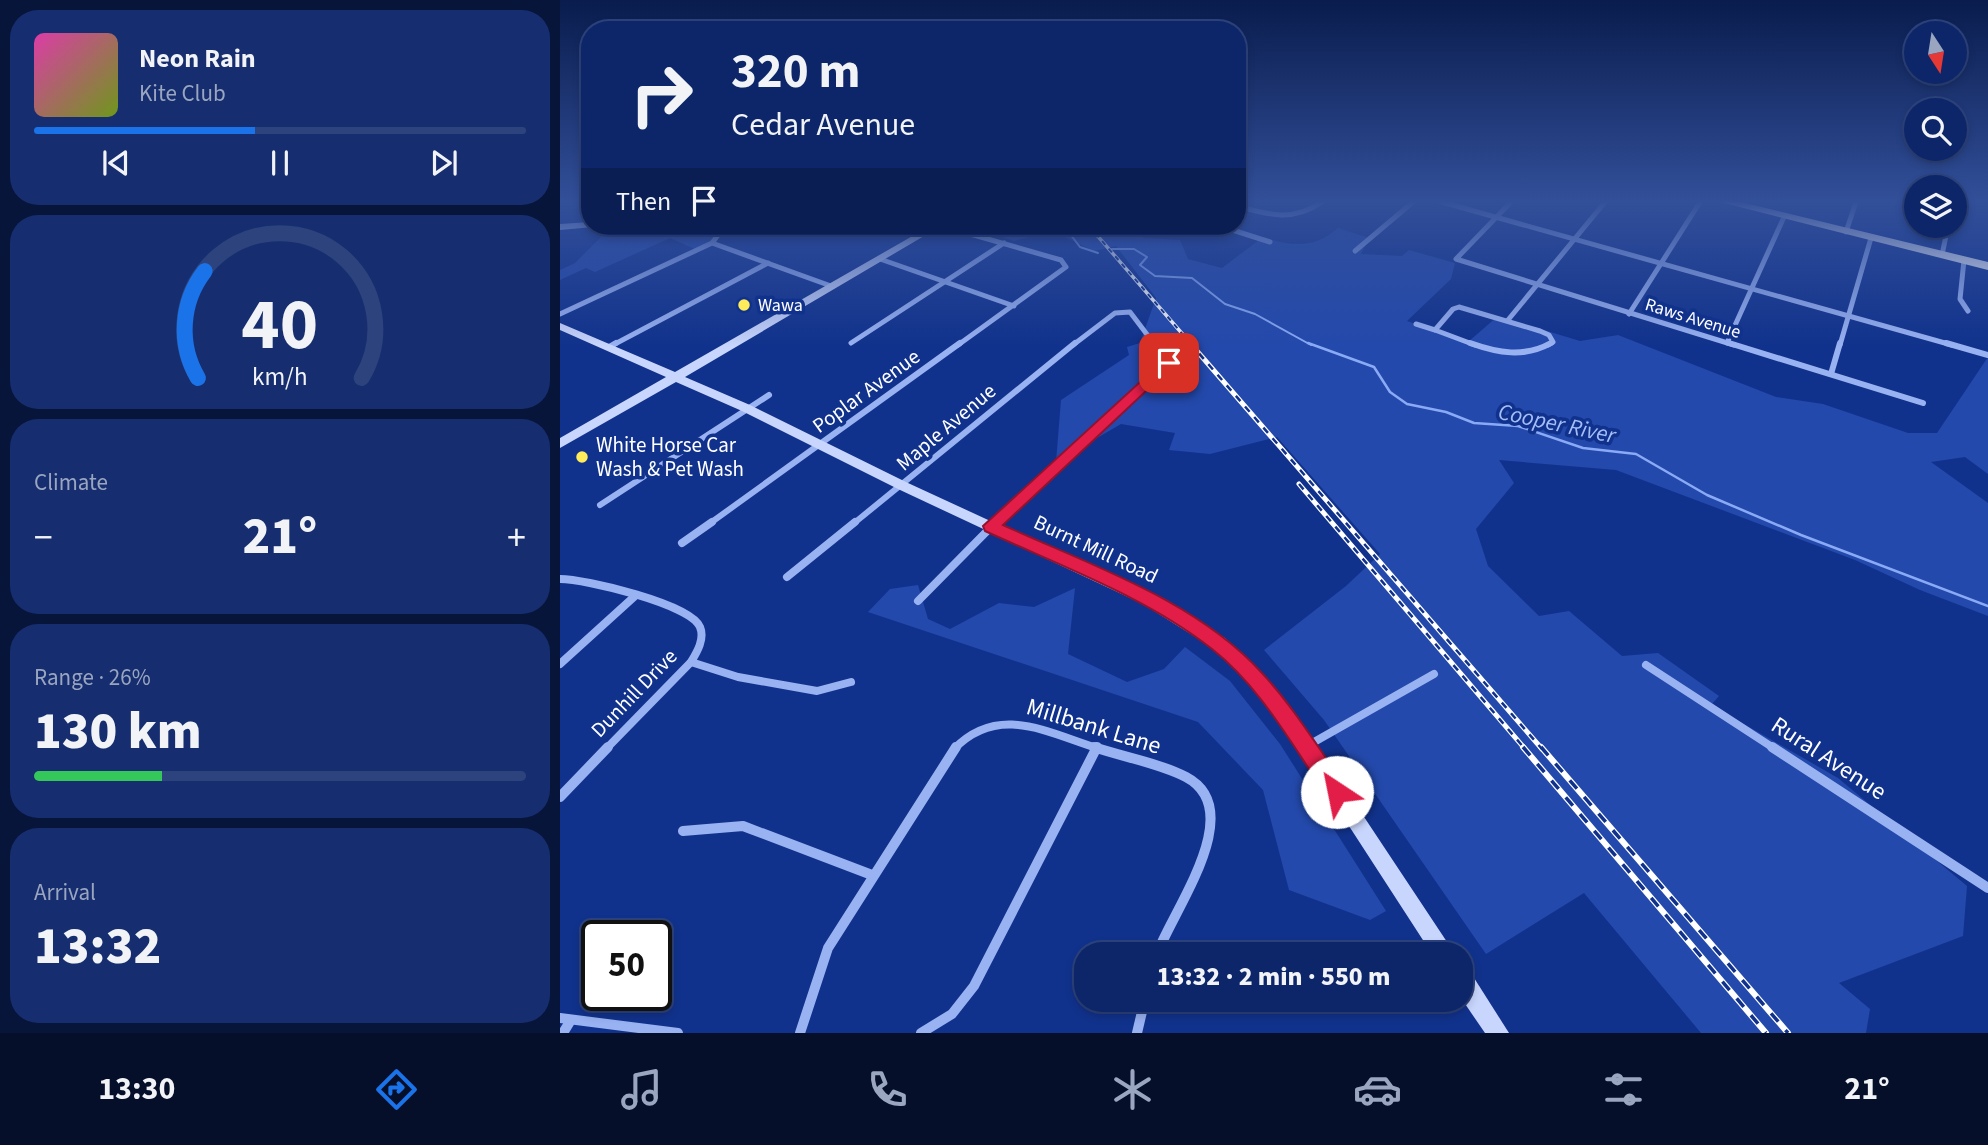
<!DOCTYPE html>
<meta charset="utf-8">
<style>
:root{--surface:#0d2669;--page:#162e6f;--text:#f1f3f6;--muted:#9aa5c0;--line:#2d437d;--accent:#1a73e8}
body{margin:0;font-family:"Source Sans 3",sans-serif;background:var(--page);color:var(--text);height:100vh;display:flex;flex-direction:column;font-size:26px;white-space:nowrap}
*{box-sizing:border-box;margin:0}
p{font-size:23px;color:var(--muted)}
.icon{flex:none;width:38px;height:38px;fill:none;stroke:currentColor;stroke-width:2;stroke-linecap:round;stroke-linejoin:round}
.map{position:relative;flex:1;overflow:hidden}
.drawer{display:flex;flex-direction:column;gap:10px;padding:10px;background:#07153a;width:560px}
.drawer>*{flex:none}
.top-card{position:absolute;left:21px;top:21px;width:665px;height:214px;border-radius:28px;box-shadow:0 4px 10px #0003,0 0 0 2px var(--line);background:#0d2669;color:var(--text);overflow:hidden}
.needle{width:46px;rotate:168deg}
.buttons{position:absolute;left:1344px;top:21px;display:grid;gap:14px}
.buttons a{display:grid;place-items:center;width:63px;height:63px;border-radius:50%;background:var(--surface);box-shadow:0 4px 10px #0003,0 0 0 2px var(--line);font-size:35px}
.speed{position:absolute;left:21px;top:920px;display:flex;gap:14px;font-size:35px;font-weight:700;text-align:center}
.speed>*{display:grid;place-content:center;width:91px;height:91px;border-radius:50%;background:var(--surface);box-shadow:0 4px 10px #0003,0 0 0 2px var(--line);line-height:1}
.speed .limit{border:4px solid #111;border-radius:10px;background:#fff;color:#111}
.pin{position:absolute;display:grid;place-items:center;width:60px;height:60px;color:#fff;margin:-30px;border-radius:14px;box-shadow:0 4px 10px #0006}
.me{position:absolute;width:77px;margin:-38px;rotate:326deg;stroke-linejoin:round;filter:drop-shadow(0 0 5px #0008)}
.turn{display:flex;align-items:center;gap:24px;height:147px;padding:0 35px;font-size:32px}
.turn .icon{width:91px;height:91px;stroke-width:2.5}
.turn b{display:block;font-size:49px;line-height:60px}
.then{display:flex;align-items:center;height:66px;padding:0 35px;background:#0003;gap:14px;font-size:26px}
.big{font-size:52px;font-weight:800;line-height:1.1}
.drawer .card{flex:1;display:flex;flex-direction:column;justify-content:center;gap:10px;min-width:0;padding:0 24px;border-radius:28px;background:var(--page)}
.drawer .dial{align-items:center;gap:0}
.dial svg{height:182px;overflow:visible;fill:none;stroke:var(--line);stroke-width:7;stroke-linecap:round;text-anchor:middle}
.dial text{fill:var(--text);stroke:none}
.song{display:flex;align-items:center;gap:21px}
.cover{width:84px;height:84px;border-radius:10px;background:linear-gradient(135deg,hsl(320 70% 55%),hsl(80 70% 35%))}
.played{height:7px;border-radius:4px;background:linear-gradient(90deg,var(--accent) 45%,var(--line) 45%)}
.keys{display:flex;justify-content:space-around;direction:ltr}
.heat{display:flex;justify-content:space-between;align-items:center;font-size:38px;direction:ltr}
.charge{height:10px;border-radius:5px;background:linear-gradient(90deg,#34c759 26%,var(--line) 0)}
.trip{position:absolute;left:514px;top:942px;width:399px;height:70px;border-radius:28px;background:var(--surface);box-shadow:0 4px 10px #0003,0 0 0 2px var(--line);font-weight:800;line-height:70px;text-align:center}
.menu{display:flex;height:112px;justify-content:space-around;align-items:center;background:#050f2a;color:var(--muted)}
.menu .icon{width:49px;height:49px}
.menu .active{color:var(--accent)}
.menu b{font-size:32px;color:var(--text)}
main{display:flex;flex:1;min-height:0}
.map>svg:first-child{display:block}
.green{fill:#2349ac}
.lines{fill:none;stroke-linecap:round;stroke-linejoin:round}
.stream-far1{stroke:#8aaaf5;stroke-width:2}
.stream{stroke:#8aaaf5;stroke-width:2.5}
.street-far3{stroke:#99b2f2;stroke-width:5}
.street-far2{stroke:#99b2f2;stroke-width:6}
.street-far1{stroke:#99b2f2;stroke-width:8}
.street{stroke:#99b2f2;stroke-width:10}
.secondary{fill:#c8d5fc;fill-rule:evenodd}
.highway{fill:#fff;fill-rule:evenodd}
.rail-far2-casing{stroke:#fff;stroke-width:3.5}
.rail-far1-casing{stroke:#fff;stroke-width:5}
.rail-casing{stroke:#fff;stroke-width:6}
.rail-far2{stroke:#11328c;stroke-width:2;stroke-dasharray:5;stroke-linecap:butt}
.rail-far1{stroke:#11328c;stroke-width:2.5;stroke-dasharray:7;stroke-linecap:butt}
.rail{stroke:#11328c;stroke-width:3.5;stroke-dasharray:11;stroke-linecap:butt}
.route{fill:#e11d48;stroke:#92132f;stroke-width:2}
.poi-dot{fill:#ffec5a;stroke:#11328c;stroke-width:2.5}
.labels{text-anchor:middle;stroke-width:7;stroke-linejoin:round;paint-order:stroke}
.far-poi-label{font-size:18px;fill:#fff;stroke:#11328c;text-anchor:start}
.far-street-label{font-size:18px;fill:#fff;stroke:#11328c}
.street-label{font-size:21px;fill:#fff;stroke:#11328c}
.poi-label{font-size:21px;fill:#fff;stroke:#11328c;text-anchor:start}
.water-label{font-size:23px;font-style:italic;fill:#a5bdf9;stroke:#11328c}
.near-street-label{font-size:24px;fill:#fff;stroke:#11328c}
</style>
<main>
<section class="drawer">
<div class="card">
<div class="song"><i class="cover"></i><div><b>Neon Rain</b><p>Kite Club</p></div></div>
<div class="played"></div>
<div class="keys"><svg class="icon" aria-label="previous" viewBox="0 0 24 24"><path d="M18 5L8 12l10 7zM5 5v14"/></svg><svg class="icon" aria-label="pause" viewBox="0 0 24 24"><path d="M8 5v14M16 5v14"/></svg><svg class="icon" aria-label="next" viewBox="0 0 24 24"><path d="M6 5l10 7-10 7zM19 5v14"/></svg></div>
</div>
<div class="card dial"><svg viewBox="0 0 100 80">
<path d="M14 69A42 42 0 1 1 86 69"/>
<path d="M14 69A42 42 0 0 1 17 22" stroke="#1a73e8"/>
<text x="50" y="56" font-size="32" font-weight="700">40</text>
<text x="50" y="72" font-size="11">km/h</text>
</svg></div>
<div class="card"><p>Climate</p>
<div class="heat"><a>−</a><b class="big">21°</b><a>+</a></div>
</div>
<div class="card"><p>Range · 26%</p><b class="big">130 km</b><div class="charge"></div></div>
<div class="card"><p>Arrival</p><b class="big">13:32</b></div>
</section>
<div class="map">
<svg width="1428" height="1033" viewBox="0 0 1428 1033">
<rect width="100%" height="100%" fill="#11328c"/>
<!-- green -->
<g class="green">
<path d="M128,226H165L153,241L137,250L110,238L35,272L26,268L0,280V270L15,263L48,230Z"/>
<path d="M429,226H577L587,232L583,238L620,240L628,259L662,268L703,237C731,246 755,249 778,228L809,238L801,254L842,256L849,250L895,263L891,279L847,321L908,342L938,316L1020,341L1058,335L1216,397L1263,404L1348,433H1377L1428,357V474L1405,457L1371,462L1428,503V616L1360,590L1295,560L1056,470L939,460L954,483L916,529L928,566L979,616L1009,611L1062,656L1098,653L1159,696L1151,705L1278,778L1407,886L1403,936L1279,983L1310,1009L1306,1033H1141L1024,893L926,954L764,720L704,650L786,586L820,554L717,437L650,454L609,450L615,433L561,424L496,462L501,400L569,355L567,347L580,343L596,298L556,246L534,251L492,231L454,241L427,232Z"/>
<path d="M358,585L368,619L390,629L439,603L474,607L515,588L508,654L567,682L604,669L625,647L670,681L720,744L826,911L810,920L729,890L703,790L638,722L308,612L330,589Z"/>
</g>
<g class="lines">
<!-- stream-far1 -->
<g class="stream-far1">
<path d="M504,226L520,247L538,253"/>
<path d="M552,249H574L587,257L580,265L595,276L632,278L665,304L695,314L751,345"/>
</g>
<!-- stream -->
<path class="stream" d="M748,343L814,367L830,392L847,404L886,412L914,423L958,426L1023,448L1076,454L1147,495L1241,535L1428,606"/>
<!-- street-far3 -->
<g class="street-far3">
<path d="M882,202L1392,345"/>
<path d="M951,202L896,259L1174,345"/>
<path d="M677,206C709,215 733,222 762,202"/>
<path d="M382,226L501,260L506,267L398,345"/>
<path d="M660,226L710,242"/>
<path d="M1286,232L1296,202"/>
<path d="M152,243L271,286"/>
<path d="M795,251L853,202"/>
<path d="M1382,255L1388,226"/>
<path d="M320,259L454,306"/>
<path d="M1404,260L1400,299L1408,311"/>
<path d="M0,314L152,243L165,226"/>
<path d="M1069,314L1140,202"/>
<path d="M948,320L1045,202"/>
<path d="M856,324L875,330"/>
<path d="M291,343L444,243"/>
<path d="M1167,343L1224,217"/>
<path d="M53,345L208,263"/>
<path d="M513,345L555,313L570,312L595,345"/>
<path d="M915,345L875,330L893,309L899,307L980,331L989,335L993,342L988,345"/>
<path d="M1280,345L1311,238"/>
</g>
<!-- street-far2 -->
<g class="street-far2">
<path d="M910,343C938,353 964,358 991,343"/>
<path d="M1169,343L1363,403"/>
<path d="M1386,343L1428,355"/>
<path d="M49,347L56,343"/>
<path d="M1271,374L1280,343"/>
<path d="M40,505L209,395"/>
<path d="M149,524L400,343"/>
<path d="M293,524L515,343"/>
<path d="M434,524L609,363L594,343"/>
</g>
<!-- street-far1 -->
<g class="street-far1">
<path d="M122,543L152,522"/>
<path d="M227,577L295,522"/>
<path d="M0,579C25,579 131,604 140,627C145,639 137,652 131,662L46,749"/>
<path d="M358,601L436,522"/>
<path d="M131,662L178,677L257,691L291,682"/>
<path d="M0,664L75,596"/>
<path d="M1086,665L1215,749"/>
<path d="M747,746L874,674"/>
<path d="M394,749C439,703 488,733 540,749"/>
</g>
<!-- street -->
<g class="street">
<path d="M534,747C563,757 599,763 626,777C689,810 613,910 597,954"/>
<path d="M1212,747L1428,888"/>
<path d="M0,797L48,747"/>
<path d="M123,831L183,826L312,875"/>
<path d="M0,1018L118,1033"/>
<path d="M3,1033L11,1020"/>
<path d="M240,1033L268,948L396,747"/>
<path d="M361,1033L392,1014L414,986L537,747"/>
<path d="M577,1033L585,999"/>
</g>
<!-- secondary -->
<g class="secondary">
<path d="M30,222V226L33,227L0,230V224Z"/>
<path d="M370,226H381L125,377L190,405L348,483L593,596L665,638L702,674L753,740L895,954H872L741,752L690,684L653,648L583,604L338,489L182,411L116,382L0,448V438L106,377L0,330V323L115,372Z"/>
<path d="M901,967L909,970L949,1033H925L901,998Z"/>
</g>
<!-- highway -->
<path class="highway" d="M1160,202H1181L1428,262V270Z"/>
<!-- rail-far2 casing -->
<g class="rail-far2-casing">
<path id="rail-far2" d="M529,226L632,345"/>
</g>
<!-- rail-far1 casing -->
<g class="rail-far1-casing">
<g id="rail-far1">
<path d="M630,343L982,749"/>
<path d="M739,484L965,749"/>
</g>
</g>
<!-- rail casing -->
<g class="rail-casing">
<g id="rail">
<path d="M963,747L1206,1033"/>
<path d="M981,747L1228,1033"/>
</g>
</g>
<!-- rail-far2 -->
<use href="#rail-far2" class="rail-far2"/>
<!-- rail-far1 -->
<use href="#rail-far1" class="rail-far1"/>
<!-- rail -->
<use href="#rail" class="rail"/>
</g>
<!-- sky -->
<linearGradient id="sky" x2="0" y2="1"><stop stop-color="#091c4d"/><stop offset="0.58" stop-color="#324f99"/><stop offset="1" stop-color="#324f99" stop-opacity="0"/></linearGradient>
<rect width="1428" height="347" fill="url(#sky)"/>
<!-- route -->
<path class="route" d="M604,360L616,363L443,525C530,565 636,600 702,673C733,706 758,748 785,785L788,792L785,800L777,803L770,800C734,749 702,688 652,649C586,597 501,566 425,531L423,526Z"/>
<!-- markers -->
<g class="poi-dot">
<circle cx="184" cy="305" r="7"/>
<circle cx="22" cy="457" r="7"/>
</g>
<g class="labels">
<!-- far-poi labels -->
<g class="far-poi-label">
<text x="198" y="311">Wawa</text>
</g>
<!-- far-street labels -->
<g class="far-street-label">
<text transform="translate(1133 318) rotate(17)" y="6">Raws Avenue</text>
</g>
<!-- street labels -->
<g class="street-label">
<text transform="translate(306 391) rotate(-36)" y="7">Poplar Avenue</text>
<text transform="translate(386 427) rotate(-40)" y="7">Maple Avenue</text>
<text transform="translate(536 549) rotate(25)" y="7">Burnt Mill Road</text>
<text transform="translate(74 693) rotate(-46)" y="7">Dunhill Drive</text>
</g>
<!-- poi labels -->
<g class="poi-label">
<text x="36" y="452">White Horse Car<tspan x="36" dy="24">Wash &amp; Pet Wash</tspan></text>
</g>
<!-- water labels -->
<g class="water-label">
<text transform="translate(997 423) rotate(12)" y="8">Cooper River</text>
</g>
<!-- near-street labels -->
<g class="near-street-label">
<text transform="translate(534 726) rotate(17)" y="8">Millbank Lane</text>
<text transform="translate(1269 758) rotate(33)" y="8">Rural Avenue</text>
</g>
</g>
</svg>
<div class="buttons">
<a><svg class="needle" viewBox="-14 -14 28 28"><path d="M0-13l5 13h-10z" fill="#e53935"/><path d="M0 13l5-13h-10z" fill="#9aa5c0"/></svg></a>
<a><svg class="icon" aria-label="search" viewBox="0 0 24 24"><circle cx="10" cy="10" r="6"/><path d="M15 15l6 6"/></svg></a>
<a><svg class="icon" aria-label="layers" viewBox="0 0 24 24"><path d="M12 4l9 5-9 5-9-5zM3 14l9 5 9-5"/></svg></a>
</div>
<div class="speed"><div class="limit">50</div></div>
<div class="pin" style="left:609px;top:363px;background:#d93025"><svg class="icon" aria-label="arrive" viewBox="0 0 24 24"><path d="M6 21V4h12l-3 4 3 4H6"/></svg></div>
<svg class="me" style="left:777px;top:792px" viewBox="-20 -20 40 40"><circle r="19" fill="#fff"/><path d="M0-13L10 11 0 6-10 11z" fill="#e11d48"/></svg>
<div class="trip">13:32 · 2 min · 550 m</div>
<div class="top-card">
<div class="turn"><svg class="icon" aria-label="right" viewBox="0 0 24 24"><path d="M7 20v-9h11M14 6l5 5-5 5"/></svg><div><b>320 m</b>Cedar Avenue</div></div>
<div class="then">Then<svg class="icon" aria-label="arrive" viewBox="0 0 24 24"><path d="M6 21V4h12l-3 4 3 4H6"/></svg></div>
</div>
</div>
</main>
<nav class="menu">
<b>13:30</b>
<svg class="icon active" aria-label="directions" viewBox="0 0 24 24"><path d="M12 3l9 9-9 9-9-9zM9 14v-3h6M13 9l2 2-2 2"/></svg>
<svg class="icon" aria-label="music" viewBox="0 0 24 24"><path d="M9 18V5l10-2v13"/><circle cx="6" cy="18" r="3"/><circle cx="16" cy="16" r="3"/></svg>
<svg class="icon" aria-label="phone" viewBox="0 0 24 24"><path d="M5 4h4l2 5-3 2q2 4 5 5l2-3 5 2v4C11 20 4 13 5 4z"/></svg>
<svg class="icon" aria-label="climate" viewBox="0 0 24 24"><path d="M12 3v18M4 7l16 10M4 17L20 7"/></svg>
<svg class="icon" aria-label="car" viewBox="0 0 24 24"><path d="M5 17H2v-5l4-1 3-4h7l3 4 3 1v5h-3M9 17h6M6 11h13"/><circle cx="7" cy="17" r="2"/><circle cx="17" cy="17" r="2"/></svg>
<svg class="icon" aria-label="filters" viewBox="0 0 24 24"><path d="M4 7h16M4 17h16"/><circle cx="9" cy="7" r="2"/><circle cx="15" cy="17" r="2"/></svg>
<b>21°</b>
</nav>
